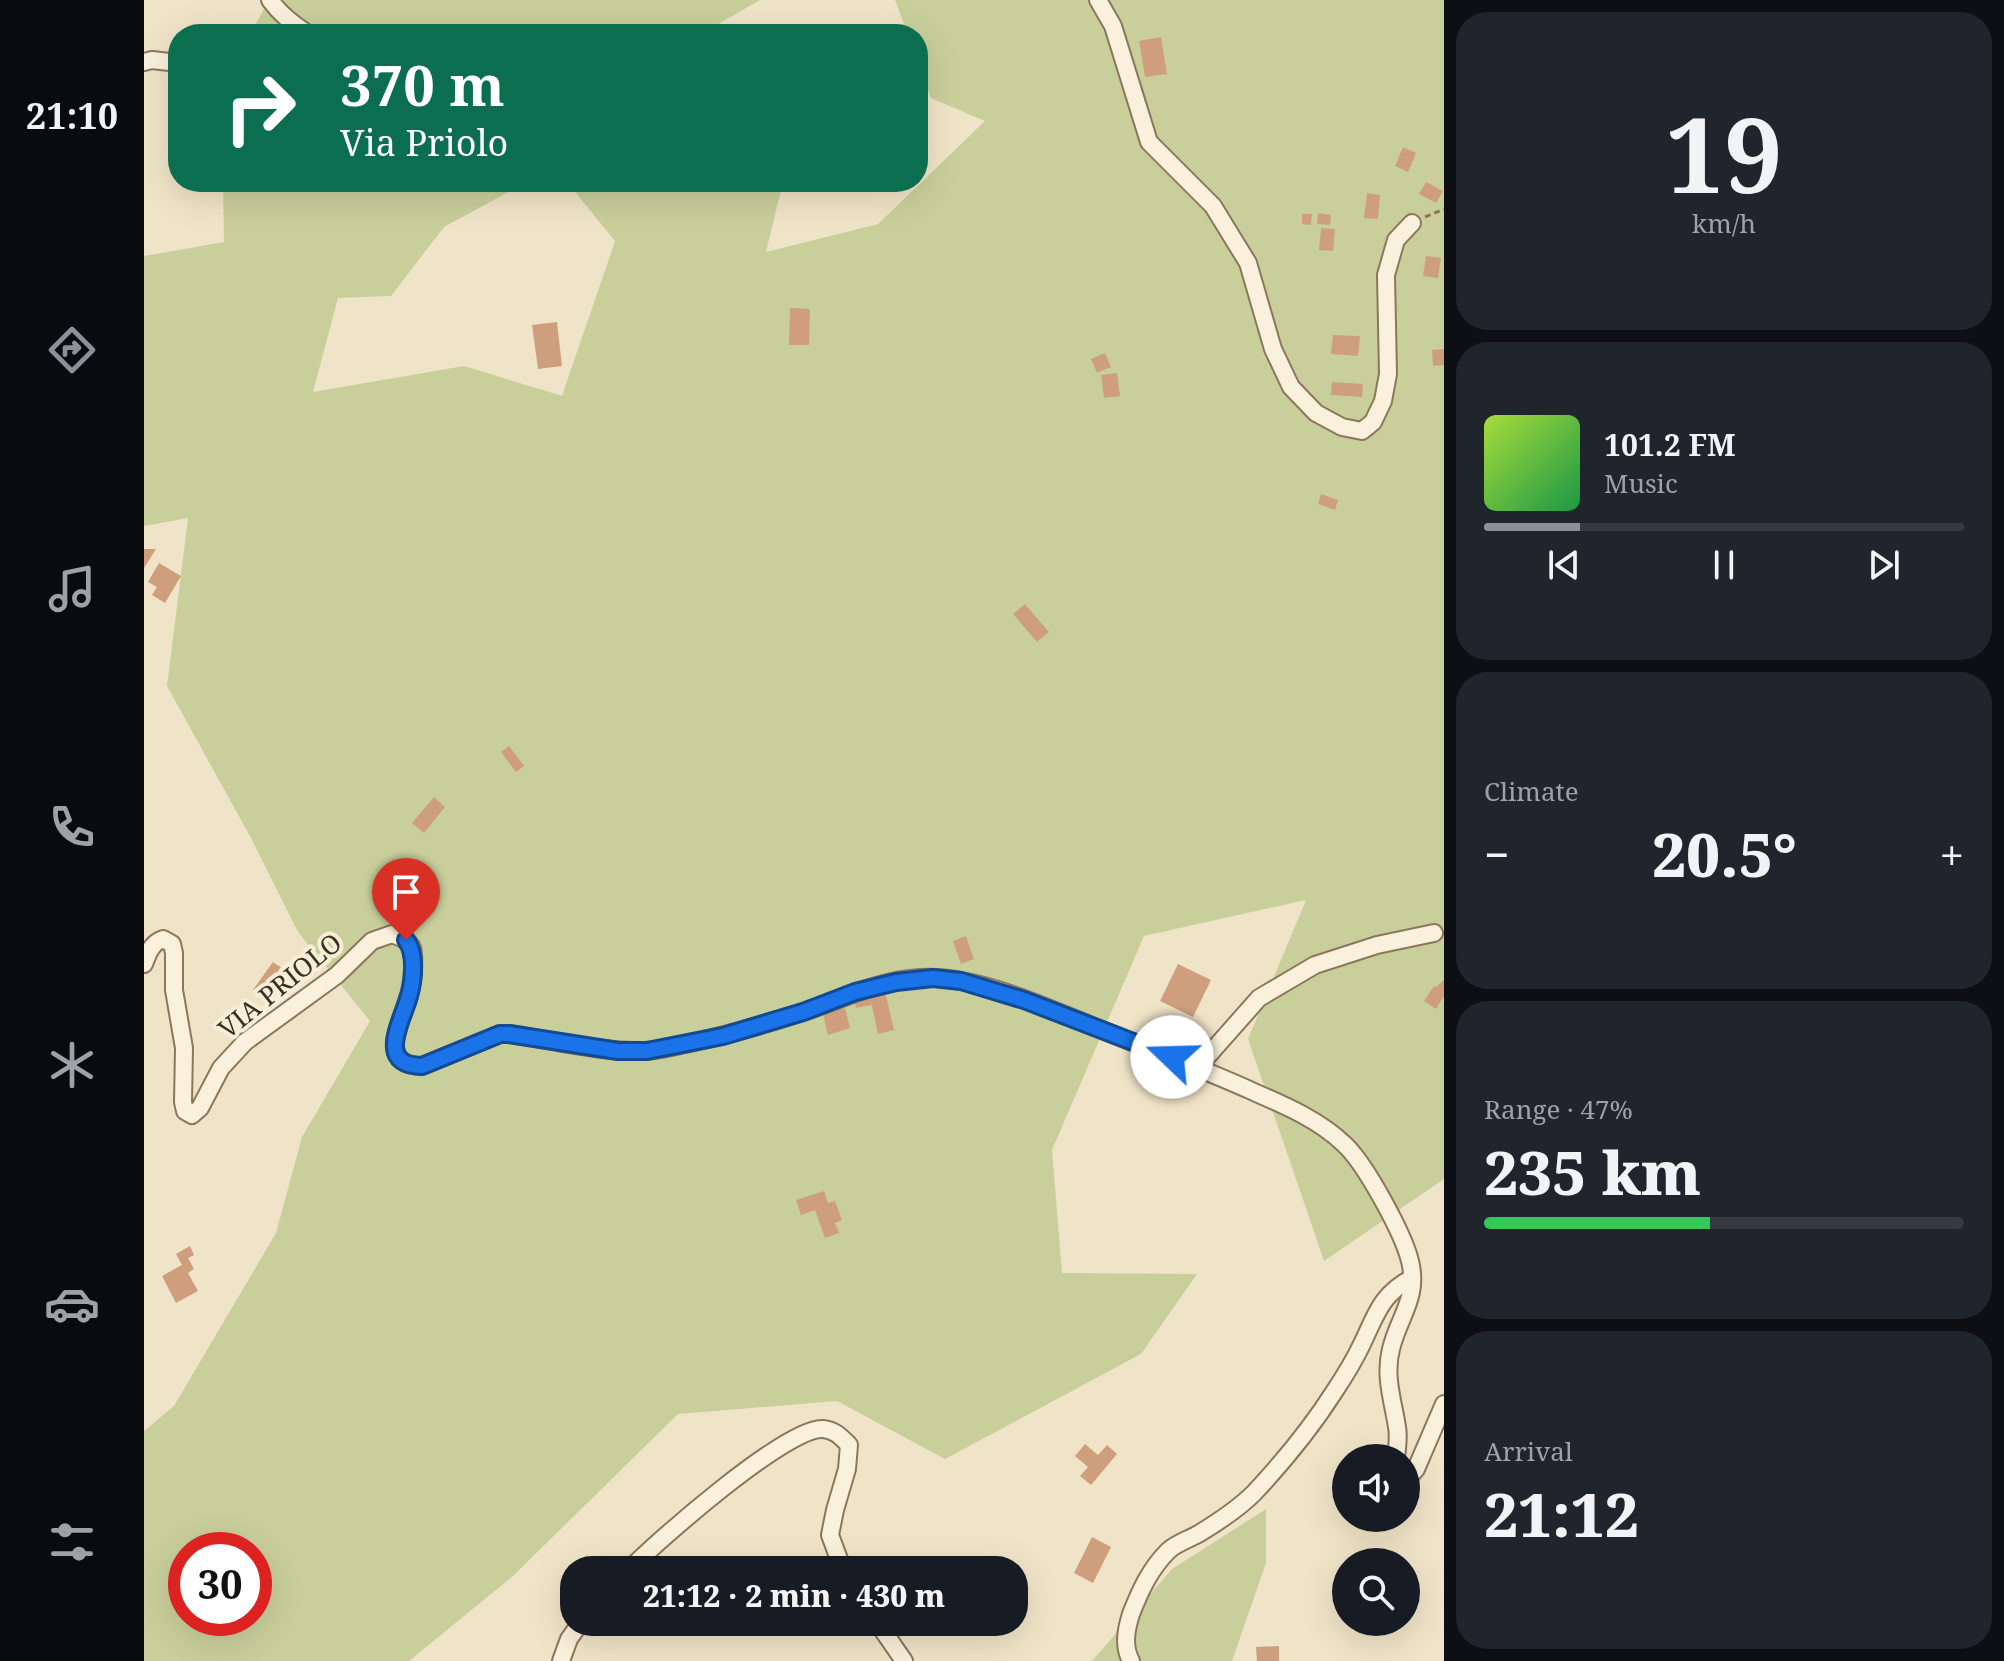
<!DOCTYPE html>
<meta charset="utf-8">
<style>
:root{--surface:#171b24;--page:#20242c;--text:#f1f3f6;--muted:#9ea1a6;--line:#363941;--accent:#8c9099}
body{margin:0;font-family:"Noto Serif",serif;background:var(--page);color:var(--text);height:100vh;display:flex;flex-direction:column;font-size:30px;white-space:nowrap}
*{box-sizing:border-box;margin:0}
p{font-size:26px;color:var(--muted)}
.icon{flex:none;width:44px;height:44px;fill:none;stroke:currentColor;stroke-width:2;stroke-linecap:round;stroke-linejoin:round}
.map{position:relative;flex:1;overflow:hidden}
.details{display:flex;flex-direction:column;gap:12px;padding:12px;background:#0d0f14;width:560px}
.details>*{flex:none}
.hud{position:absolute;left:24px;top:24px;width:760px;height:168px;border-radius:32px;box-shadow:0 8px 32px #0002;background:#0b6e4f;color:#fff;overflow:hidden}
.controls{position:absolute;left:1188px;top:1444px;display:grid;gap:16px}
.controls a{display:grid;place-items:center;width:88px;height:88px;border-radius:50%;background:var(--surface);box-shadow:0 8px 32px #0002;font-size:40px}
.speed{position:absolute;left:24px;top:1532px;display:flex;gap:16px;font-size:40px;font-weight:700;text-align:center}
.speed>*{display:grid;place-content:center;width:104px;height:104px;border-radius:50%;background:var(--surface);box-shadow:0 8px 32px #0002;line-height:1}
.speed .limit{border:12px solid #d22;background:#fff;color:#111}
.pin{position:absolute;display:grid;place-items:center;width:68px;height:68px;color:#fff;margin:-82px -34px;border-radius:50% 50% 50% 0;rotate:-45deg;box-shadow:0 0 8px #0007}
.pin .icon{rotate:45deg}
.me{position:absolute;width:88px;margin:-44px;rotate:291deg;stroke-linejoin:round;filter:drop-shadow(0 0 6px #0008)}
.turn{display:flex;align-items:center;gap:28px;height:168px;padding:0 40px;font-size:36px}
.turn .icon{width:104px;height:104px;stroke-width:2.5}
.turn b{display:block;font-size:56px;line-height:68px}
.big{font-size:60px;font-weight:800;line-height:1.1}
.details .widget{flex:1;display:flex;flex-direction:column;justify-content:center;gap:12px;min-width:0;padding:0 28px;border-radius:32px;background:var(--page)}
.details .dial{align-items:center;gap:0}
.dial b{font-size:104px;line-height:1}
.song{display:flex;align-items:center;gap:24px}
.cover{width:96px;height:96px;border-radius:12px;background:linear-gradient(135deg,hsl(80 70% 55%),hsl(140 70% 35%))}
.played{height:8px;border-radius:4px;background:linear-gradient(90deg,var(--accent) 20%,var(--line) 20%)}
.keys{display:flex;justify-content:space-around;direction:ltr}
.heat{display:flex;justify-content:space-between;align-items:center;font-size:44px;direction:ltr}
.charge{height:12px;border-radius:6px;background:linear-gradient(90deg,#34c759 47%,var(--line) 0)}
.trip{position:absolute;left:416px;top:1556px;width:468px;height:80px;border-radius:32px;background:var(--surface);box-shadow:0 8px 32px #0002;font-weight:800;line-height:80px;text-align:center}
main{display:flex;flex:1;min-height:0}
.menu{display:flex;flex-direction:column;width:144px;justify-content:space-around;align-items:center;background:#090b0e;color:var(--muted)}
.menu .icon{width:56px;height:56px}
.menu .selected{color:var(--accent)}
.menu b{font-size:36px;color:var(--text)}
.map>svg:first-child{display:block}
.green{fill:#c9cf9b;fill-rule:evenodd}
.building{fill:#cf9f7d}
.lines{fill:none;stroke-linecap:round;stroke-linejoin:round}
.minor-casing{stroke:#8d765c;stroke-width:20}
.path{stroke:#8d765c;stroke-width:3;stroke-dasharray:6 4;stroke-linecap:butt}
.minor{stroke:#faf1dc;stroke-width:16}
.route-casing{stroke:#114b97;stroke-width:20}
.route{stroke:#1a73e8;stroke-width:14}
.labels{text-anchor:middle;stroke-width:8;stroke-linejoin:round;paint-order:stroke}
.street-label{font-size:26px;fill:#3d2e20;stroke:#f7eed8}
</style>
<main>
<nav class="menu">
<b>21:10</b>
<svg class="icon selected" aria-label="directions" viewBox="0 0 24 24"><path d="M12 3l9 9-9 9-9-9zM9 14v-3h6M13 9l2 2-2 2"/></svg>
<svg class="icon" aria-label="music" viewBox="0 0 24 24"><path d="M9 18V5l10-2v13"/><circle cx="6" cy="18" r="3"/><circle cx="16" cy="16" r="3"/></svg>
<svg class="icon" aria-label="phone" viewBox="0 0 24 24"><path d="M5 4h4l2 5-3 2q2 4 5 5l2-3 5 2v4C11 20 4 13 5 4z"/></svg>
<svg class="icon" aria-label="climate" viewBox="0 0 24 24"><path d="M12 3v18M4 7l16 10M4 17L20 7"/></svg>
<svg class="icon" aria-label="car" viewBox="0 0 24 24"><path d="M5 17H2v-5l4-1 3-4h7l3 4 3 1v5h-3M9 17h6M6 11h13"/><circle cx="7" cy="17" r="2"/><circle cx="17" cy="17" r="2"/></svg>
<svg class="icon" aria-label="filters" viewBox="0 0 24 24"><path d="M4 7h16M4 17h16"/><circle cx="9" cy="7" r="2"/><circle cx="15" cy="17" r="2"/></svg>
</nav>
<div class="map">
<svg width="1300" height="1661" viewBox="0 0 1300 1661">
<rect width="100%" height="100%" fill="#f0e4c8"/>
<!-- green -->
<g class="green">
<path d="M125,0H616L557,34H106Z"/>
<path d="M751,0H1300V1179L1180,1261L1104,1039L1162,900L1000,936L908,1150L918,1273L1053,1274L997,1354L801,1459L693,1401L534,1414L369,1576L265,1661H0V1431L30,1406L132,1233L158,1137L226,1021L154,932L107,838L23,686L44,518L0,526V256L80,242L79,182H383L300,227L247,296L194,298L169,392L320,366L418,396L471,241L423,182H639L622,252L734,224L841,121L787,98L774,63V34H764ZM42,1550H110V1618H42Z"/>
<path d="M1122,1509V1563L1088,1661H948L1028,1569Z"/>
</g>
<!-- building -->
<g class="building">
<path d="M1017,37L1023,74L1001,77L995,41Z"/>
<path d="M1259,147L1272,153L1264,172L1251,166Z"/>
<path d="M1282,182L1299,191L1292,203L1275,194Z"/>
<path d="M1223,193L1236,195L1234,219L1220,218Z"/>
<path d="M1174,213L1187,215L1186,225L1173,224Z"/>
<path d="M1158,214H1168L1167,225L1158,224Z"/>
<path d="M1177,228L1191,229L1189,251L1175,250Z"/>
<path d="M1282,256L1297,258L1294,278L1279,276Z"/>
<path d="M646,308L666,309L665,345H645Z"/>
<path d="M413,322L418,366L394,369L388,325Z"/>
<path d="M1189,335L1216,336L1214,356L1187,354Z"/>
<path d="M1300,349V365L1289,366L1288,350Z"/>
<path d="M961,353L967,367L953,373L947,359Z"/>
<path d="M973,373L976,396L960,398L957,375Z"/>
<path d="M1188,382L1219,384L1218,397L1187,395Z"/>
<path d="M1177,494L1194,500L1191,510L1174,504Z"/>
<path d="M0,549H12L0,568Z"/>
<path d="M15,563L37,576L21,603L8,595L13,587L4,582Z"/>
<path d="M881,604L905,632L893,642L869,614Z"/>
<path d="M365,746L380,766L372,772L357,752Z"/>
<path d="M290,797L301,807L280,833L268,823Z"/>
<path d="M822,936L830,959L817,964L809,941Z"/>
<path d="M129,962L142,971L122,999L109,990Z"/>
<path d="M1034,964L1067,980L1049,1017L1016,1001Z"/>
<path d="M1300,980V996L1292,1009L1280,1001L1290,986L1292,987Z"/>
<path d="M741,991L750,1030L734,1034L728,1005L712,1008L710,998Z"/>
<path d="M701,1008L706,1028L684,1035L679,1014Z"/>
<path d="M680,1191L684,1203L691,1201L698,1220L691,1223L695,1233L681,1238L671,1210L657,1215L652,1200Z"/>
<path d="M46,1246L50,1255L44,1258L50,1269L44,1273L54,1291L32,1303L18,1276L38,1265L32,1254Z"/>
<path d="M941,1444L954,1455L963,1445L973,1454L947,1485L936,1476L944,1467L931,1456Z"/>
<path d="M948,1537L967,1547L949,1583L930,1573Z"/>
<path d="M1135,1646V1661H1113L1112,1647Z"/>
</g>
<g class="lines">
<!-- minor casing -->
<g class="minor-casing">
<g id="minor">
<path d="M126,0C137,15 149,24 164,34"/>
<path d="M954,0L969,26L1005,142L1069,206L1104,263L1129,349L1147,387L1172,413L1198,427L1218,431L1229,422L1239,401L1244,374L1242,275L1252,240L1268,223"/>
<path d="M0,62L8,60L34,63"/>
<path d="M0,964C4,954 7,943 19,939L28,944L30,953V990L40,1048L39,1102L41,1111L48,1115L56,1108L77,1068L101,1042L193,975L228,941L248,934C256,937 265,940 268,948C271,959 268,988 264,998C257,1023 232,1065 278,1066L356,1034H365C407,1040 455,1052 498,1051C514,1051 531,1046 546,1043C584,1035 622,1024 659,1012C697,1000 735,980 776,978C836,974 913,1013 968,1034C1016,1053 1064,1071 1110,1092C1142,1106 1175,1120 1200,1144C1221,1163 1259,1233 1266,1261C1275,1298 1255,1316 1247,1349C1240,1376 1249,1401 1253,1427C1255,1437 1253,1448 1252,1458"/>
<path d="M1054,1067L1115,998L1171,965L1233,945L1290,933"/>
<path d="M1262,1480L1272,1469L1300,1404"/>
<path d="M485,1570C513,1541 644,1426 679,1429C691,1430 697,1437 705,1445L703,1469L691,1510L686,1535L699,1570"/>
<path d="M733,1622L760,1661"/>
<path d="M417,1661L425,1639L437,1622"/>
<path d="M987,1661C979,1646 982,1630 987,1614C996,1591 1006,1569 1024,1551C1032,1543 1046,1539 1056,1533C1074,1522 1095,1508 1110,1493C1139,1462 1167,1428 1190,1392C1200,1377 1210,1361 1218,1344C1232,1315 1237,1294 1268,1278"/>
</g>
</g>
<!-- path -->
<path class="path" d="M1281,217L1300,209"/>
<!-- minor -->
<use href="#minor" class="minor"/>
</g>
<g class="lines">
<!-- route casing -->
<g class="route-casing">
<path id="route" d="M262,940C272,953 270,979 265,996C259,1020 230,1065 278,1066L356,1034H365L474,1051H503L579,1036L659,1012L711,992L752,982L789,978L817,981L880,1000L1028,1057"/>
</g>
<!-- route -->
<use href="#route" class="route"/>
</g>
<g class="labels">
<!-- street labels -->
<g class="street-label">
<text transform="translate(136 986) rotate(-39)" y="9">VIA PRIOLO</text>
</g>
</g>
</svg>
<div class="controls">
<a><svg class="icon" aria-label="sound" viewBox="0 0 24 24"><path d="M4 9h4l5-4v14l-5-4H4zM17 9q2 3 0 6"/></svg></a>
<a><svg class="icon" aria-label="search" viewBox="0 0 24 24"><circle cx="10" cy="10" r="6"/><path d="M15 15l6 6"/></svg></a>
</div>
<div class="speed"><div class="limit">30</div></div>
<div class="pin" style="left:262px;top:940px;background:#d93025"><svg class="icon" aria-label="arrive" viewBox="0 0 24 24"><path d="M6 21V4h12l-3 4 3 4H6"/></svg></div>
<svg class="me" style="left:1028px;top:1057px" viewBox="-20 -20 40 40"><circle r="19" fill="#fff"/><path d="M0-13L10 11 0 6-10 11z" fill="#1a73e8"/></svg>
<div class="trip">21:12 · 2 min · 430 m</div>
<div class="hud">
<div class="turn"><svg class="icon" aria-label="right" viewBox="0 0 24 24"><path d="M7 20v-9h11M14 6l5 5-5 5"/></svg><div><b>370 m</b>Via Priolo</div></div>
</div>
</div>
<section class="details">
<div class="widget dial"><b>19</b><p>km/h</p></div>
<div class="widget">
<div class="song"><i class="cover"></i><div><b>101.2 FM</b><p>Music</p></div></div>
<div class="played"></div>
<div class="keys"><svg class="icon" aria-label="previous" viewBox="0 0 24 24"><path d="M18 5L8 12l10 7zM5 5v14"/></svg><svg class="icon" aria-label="pause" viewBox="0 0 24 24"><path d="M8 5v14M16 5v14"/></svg><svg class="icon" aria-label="next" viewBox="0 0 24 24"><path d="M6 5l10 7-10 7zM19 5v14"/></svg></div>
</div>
<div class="widget"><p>Climate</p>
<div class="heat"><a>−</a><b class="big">20.5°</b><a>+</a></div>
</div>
<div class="widget"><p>Range · 47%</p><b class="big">235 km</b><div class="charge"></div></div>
<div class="widget"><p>Arrival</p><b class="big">21:12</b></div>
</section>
</main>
